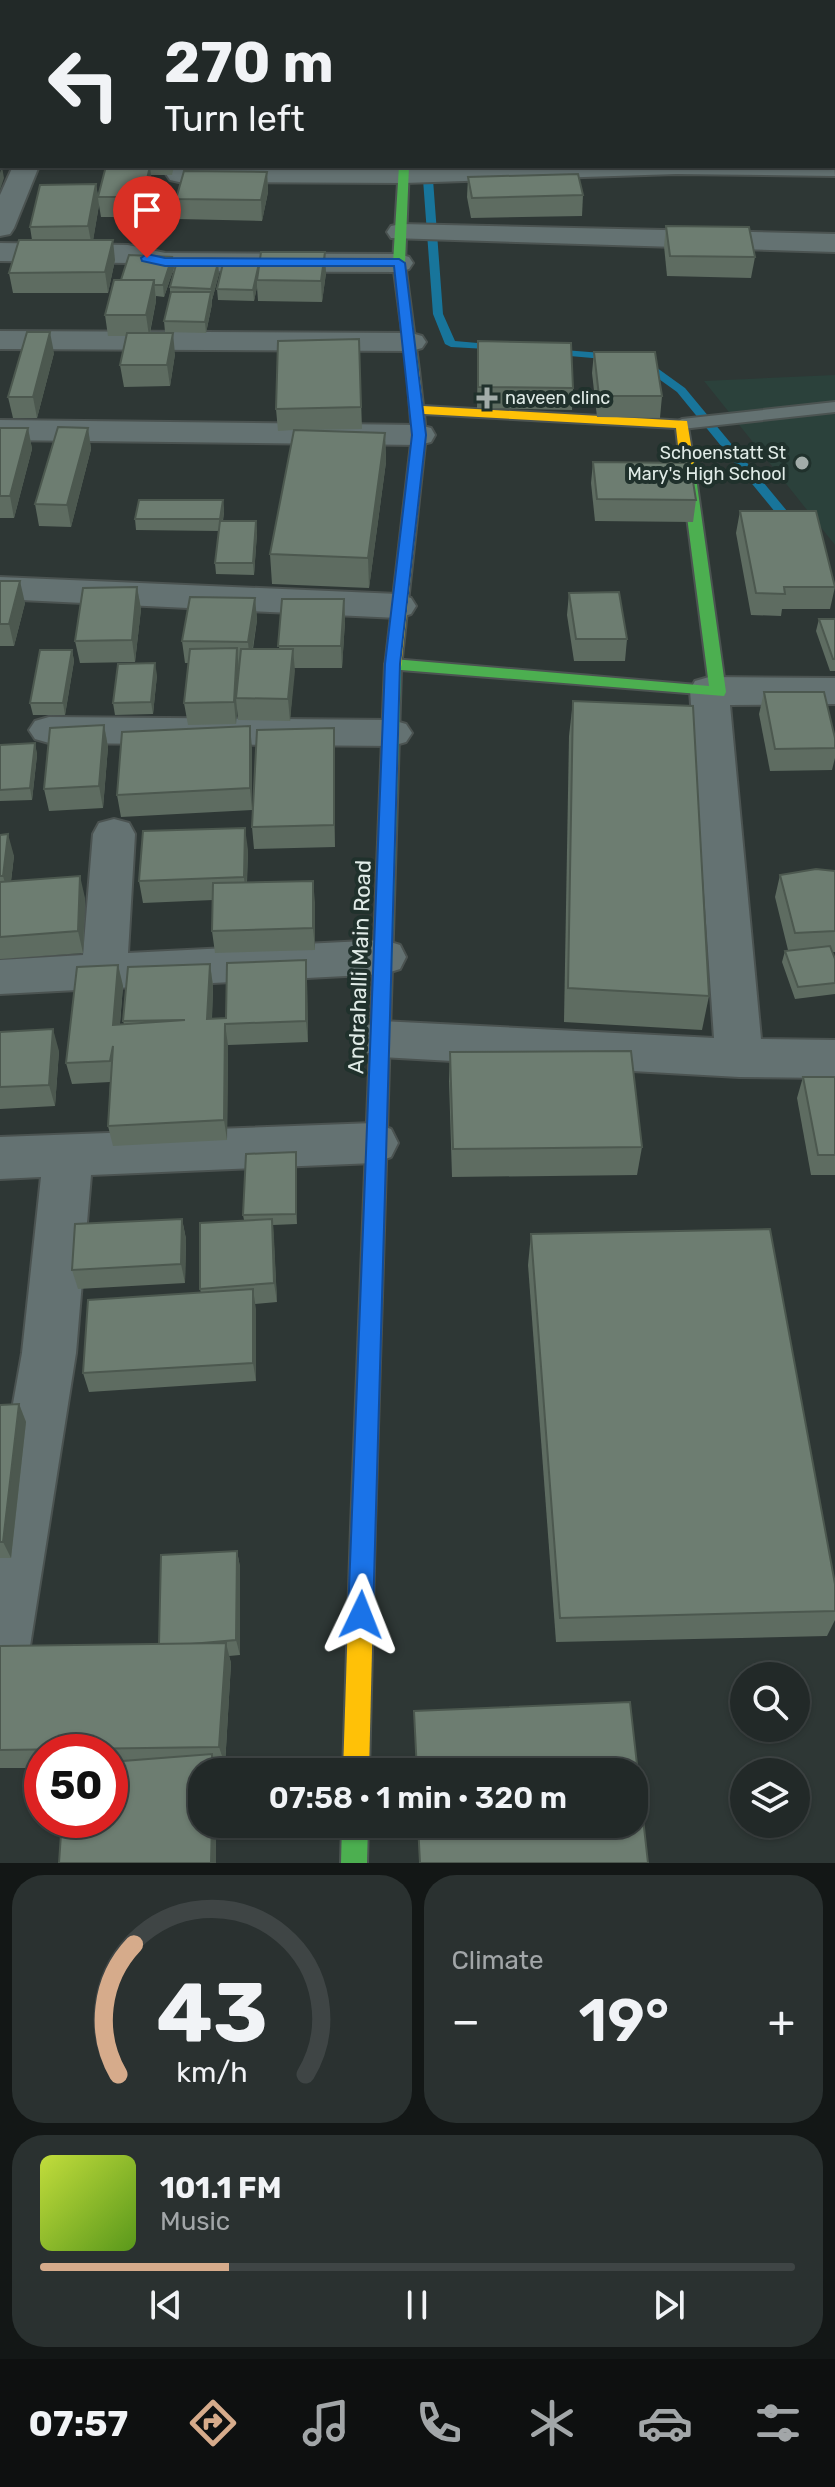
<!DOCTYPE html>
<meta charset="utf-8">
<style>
:root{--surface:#222928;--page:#2a3130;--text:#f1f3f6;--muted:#a2a6a8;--line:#3f4545;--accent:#d6ab8b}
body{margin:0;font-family:Rubik,sans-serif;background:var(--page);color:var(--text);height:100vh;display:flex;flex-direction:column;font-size:30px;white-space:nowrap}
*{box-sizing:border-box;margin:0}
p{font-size:26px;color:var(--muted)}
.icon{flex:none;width:44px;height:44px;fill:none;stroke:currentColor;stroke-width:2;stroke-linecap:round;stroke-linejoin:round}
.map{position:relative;height:1863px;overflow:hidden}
.drawer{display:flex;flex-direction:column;gap:12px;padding:12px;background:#131716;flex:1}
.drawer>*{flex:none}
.hud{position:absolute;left:0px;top:0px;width:836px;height:168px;box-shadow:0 2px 6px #0004,0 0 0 2px var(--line);background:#222928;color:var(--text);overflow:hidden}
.controls{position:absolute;left:730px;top:1662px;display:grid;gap:16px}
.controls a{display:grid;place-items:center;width:80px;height:80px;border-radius:50%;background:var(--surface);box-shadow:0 2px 6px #0004,0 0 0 2px var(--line);font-size:40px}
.speed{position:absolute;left:24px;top:1734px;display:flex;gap:16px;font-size:40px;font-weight:700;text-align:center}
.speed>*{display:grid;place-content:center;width:104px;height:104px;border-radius:50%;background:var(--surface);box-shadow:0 2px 6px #0004,0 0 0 2px var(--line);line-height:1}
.speed .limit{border:12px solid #d22;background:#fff;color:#111}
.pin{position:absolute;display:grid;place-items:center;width:68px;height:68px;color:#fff;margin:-82px -34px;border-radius:50% 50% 50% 0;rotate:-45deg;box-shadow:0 0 8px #0007}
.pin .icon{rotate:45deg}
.me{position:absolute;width:88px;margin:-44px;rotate:2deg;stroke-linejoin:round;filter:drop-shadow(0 0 6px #0008)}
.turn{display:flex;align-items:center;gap:28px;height:168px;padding:0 32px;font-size:36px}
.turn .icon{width:104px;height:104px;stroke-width:2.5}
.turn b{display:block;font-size:56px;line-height:68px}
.big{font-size:60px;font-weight:600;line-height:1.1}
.drawer .tile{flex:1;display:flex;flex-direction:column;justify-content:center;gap:12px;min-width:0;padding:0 28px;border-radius:32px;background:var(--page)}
.drawer .dial{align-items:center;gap:0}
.dial svg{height:208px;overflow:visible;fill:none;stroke:var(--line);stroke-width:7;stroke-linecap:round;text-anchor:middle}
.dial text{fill:var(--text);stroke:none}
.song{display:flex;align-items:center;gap:24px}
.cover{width:96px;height:96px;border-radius:12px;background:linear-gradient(135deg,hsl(70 70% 55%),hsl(90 70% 35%))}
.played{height:8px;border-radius:4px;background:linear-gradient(90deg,var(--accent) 25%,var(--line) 25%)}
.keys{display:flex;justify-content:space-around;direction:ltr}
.heat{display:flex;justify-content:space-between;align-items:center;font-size:44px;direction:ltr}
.drawer .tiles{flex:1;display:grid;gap:12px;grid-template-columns:1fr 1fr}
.tile:last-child{grid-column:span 2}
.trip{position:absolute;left:188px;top:1758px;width:460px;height:80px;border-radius:32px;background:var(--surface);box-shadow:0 2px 6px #0004,0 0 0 2px var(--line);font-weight:600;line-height:80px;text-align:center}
.tabs{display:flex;height:128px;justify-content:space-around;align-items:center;background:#0e1010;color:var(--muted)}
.tabs .icon{width:56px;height:56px}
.tabs .current{color:var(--accent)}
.tabs b{font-size:36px;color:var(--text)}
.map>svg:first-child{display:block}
.built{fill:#2b413b}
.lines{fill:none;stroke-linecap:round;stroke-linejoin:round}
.stream{fill:#18759b;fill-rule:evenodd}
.lane-casing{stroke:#4b5351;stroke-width:4}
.street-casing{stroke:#4b5351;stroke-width:4}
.fast-casing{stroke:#4b5351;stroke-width:4}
.slow-casing{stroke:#4b5351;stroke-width:4}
.lane{fill:#647272;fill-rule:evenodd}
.street{fill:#647272;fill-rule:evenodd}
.fast{fill:#4caf50;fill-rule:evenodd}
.slow{fill:#ffc107;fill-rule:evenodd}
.wall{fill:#5e6c61}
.shaded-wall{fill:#4c584f}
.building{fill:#6d7d71;stroke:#4c584f;stroke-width:2}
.route{fill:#1a73e8;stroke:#114b97;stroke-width:2}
.poi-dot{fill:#a2aca9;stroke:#20312c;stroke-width:3}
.labels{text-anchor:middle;stroke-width:8;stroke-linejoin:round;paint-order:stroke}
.far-poi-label{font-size:18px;fill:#e0ebe7;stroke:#20312c;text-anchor:start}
.street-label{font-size:22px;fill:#e0ebe7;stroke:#20312c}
</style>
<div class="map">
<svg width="835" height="1863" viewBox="0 0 835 1863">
<rect width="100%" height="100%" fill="#2e3735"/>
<!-- built -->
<path class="built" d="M835,375V545L704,381Z"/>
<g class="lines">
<!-- stream -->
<g class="stream">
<path d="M388,0H396L397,2H389Z"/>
<path d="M422,166H432L443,314L455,341L500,345L506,348L504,350L451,347L445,344L433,314Z"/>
<path d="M551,349L615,354L621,357L615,360L547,354L545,352Z"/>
<path d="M638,360H646L685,388L797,523V529H789L677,392L638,364Z"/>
</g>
<!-- lane casing -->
<g class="lane-casing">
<path id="lane" d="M835,402V412L682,429L673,424L682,419Z"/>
</g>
<!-- street casing -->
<g class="street-casing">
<g id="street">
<rect x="659" y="0" width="22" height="2"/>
<rect x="0" y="44" width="2" height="14"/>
<path d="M834,160L835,176L676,174L404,183L179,182L170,180L166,174L168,166H834Z"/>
<path d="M13,166H39L14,228L10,234L0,236V195Z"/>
<path d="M401,224L835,234V252L391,238L387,232L391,226Z"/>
<path d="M0,243L128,245L165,253L399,254L409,257L413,263L409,269L399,272L165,271L128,263L0,261Z"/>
<path d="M0,331L411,333L422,336L426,342L422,348L411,351L0,349Z"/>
<path d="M0,420L419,425L431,428L435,435L431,442L419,445L0,440Z"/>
<path d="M0,577L398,594L411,598L416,606L411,614L398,618L0,599Z"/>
<path d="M709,677L835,678V704L730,705L761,1039L835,1040V1078L739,1077L381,1057L365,1052L358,1039L365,1026L381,1021L714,1038L690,690L695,681Z"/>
<path d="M49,717L392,720L406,724L412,733L406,742L392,746L49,743L35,739L29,730L35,721Z"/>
<path d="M114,819L129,823L135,834L128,953L384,940L400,945L406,957L400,969L384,974L0,994V960L83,955L93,834L99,823Z"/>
<path d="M374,1123L391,1129L398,1143L391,1157L374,1163L91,1175L76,1353L30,1646L21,1667L0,1676V1477L22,1353L41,1177L0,1179V1137Z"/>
</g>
</g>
<!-- fast casing -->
<g class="fast-casing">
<g id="fast">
<rect x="357" y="0" width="10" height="2"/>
<path d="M399,166H409L405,263L419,370L413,374L407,370L393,263Z"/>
<path d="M687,459L694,463L726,692L724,696L401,670L375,1527L371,1535L363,1539L355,1535L351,1527L385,664L393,659L709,686L680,463Z"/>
<path d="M342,1824H368L367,1863H341Z"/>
</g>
</g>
<!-- slow casing -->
<g class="slow-casing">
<g id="slow">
<path d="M413,366L419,370L423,406L687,421L694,463L687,467L680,463L676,428L424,414L426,435L401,667L393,672L385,667L412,435L407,370Z"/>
<path d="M363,1515L371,1519L375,1527L369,1772H343L351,1527L355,1519Z"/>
</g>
</g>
<!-- lane -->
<use href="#lane" class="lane"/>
<!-- street -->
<use href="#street" class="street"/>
<!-- fast -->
<use href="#fast" class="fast"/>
<!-- slow -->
<use href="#slow" class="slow"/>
</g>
<!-- wall -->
<g class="wall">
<path d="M419,0H482V2H420Z"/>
<rect x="559" y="0" width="39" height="2"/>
<rect x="834" y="43" width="1" height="72"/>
<rect x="0" y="86" width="2" height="65"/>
<path d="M106,166H174L172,175H151L152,184L146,217H101L99,205L93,240L115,260L108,293H13L9,273L32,240L30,227L96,184L98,196Z"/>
<path d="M213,166H293L292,170H213Z"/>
<rect x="297" y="166" width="25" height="3"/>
<path d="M267,172L268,192L262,221L178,219L176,199Z"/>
<path d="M468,177L583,195L582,216L471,218L467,197Z"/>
<path d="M666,226L755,257L751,278L667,276L664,246Z"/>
<path d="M172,257L174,268L164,297L156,296V301L150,333L175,354L170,386L124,387L120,365L126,336H108L105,315L121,280Z"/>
<path d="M224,259L326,273L322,302L258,301L257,287L254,301L218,300L217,289Z"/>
<path d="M218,263L219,274L212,300V304L206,333L165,332L164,321L170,294V287Z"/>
<path d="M359,339L362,429L305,430L385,433L386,462L369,588L272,584L270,554L294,430L278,431L276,409Z"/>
<path d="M478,341L573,388L572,410L477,408Z"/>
<path d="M594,352L662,396L660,418L597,417L592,373Z"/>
<path d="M54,353L37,418H13L8,397Z"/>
<path d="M0,428H28L32,449L14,518H0Z"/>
<path d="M88,428L91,449L71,527L39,526L35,504Z"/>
<path d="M593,462L696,500L693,522L595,521L591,483Z"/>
<path d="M223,500L224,512L223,521H256L257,533L254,575L216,574L215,563L219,531L136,530L135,519Z"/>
<path d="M740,511L835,587L830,609H782L781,616L751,615L736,533Z"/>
<path d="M0,581L25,603L14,646H0Z"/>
<path d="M137,587L141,609L135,662L80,663L75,641Z"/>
<path d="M569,593L627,639L625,661H574L567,615Z"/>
<path d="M255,598L257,620L253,649H279L282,599H344L345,621L342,668H294L290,721L238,720L237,709L236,724L188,725L184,703L188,663H185L182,641Z"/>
<path d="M819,619H835V671H830L816,631Z"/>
<path d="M72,650L74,661L65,715H33L30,703Z"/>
<path d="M157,675L153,714L115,715L113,703Z"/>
<path d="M764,692L835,738V758L832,770L770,771L759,714Z"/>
<path d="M573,701L709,996L702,1030L564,1022L569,736Z"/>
<path d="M104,725L108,747L103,808L49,811L44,789Z"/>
<path d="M35,743L37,755L32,800L0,801V745Z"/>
<path d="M252,748V810L335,750V847L254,849L252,827V810L121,817L117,795Z"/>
<path d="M0,835L14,856L11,881L85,898L83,953L0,959Z"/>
<path d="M248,850L247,883L315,902V950L215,953L212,931L213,900L143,903L139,881Z"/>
<path d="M835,871V952H832L835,959V994L795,999L782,962L785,951L788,950L775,897L780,875Z"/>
<path d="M306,960L307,981L308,1042L228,1045L227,1140L113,1146L108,1126L110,1082L72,1084L66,1063L118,965L123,986L120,1024H124L123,1021L210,964L213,986L212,1019L226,1018Z"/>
<path d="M0,1032L59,1051L55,1106L0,1109Z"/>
<path d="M450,1052L642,1147L637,1175L452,1177L449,1081Z"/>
<path d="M803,1077H835V1175H811L797,1098Z"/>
<path d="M296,1152L297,1224L273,1225L277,1302L255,1304L256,1381L89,1392L83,1373L201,1293L200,1289L244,1220L243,1215Z"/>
<path d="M182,1219L186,1239L185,1283L78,1289L72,1270Z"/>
<path d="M531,1234L835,1584V1620L827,1636L556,1642L528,1265Z"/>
<path d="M19,1404L26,1422L11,1558H0V1405Z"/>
<path d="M237,1551L240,1567V1655L229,1656L231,1663L225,1765H216V1772H202L110,1820V1752H42V1768H0V1646L159,1644Z"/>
</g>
<!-- shaded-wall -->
<g class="shaded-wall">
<path d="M150,166L152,184L146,217L143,197Z"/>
<path d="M2,167L4,178L0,190V173Z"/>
<path d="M267,172L268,192L262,221L261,200Z"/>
<path d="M96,184L99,205L92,247L88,226Z"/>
<path d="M113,240L115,260L108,293L105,272Z"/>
<path d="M325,252L326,273L322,302L321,281Z"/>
<path d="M172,257L174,268L164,297L163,285Z"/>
<path d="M260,259L257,280V287L254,301L253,290Z"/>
<path d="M218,263L219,274L212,300L211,289Z"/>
<path d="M154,280L156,301L149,336L146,315Z"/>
<path d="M211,292L212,304L206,333L205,322Z"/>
<path d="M50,332L54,353L37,418L33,397Z"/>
<path d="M173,333L175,354L170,386L167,365Z"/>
<path d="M28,428L32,449L14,518L10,496Z"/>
<path d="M88,428L91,449L71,527L67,505Z"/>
<path d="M385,433L386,462L369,588L368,558Z"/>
<path d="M223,500L224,512L221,531L220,519Z"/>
<path d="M256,521L257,533L254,575L253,563Z"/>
<path d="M20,581L25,603L14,646L9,624Z"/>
<path d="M137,587L141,609L135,662L132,640Z"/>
<path d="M255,598L257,620L250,664L248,642Z"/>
<path d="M344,599L345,621L342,668L341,646Z"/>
<path d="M237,648L239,670L236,698L237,709L236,724L234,702Z"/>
<path d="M293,649L295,671L290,721L288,699Z"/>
<path d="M72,650L74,661L65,715L63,703Z"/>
<path d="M155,663L157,675L153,714L151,702Z"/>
<path d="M104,725L108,747L103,808L99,786Z"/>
<path d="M250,726L252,748V810L250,788Z"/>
<path d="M334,728L335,750V847L334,825Z"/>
<path d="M35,743L37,755L32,800L30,788Z"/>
<path d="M245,828L248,850L246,899L244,877Z"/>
<path d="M8,834L14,856L9,897L3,876Z"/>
<path d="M80,876L85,898L83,953L78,931Z"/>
<path d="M313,881L315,902V950L313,928Z"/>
<path d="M306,960L307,981L308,1042L306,1021Z"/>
<path d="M210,964L213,986L211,1040L207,1019Z"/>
<path d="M118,965L123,986L118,1046L113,1025Z"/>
<path d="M225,1024L228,1045L227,1140L224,1120Z"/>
<path d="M53,1029L59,1051L55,1106L49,1085Z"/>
<path d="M296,1152L297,1163V1224L296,1214Z"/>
<path d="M182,1219L186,1239L185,1283L181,1264Z"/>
<path d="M272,1219L274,1238L277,1302L274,1283Z"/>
<path d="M253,1289L256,1309V1381L253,1363Z"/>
<path d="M19,1404L26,1422L11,1558L3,1542Z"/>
<path d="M237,1551L240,1567V1655L236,1640Z"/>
<path d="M226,1643L231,1663L225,1765L219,1747Z"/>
<path d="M212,1754L217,1767L216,1772H212Z"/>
<path d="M212,1824H216V1863H211Z"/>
</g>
<!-- building -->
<g class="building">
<path d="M0,0H8L7,2H2V9H0Z"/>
<path d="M127,0H156L155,2H126Z"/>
<path d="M222,0H331L330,2H222Z"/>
<path d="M503,0H526L527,2H504Z"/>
<path d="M690,0H730L731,2H690Z"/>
<rect x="738" y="0" width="36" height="2"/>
<rect x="834" y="69" width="1" height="26"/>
<rect x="0" y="86" width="2" height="11"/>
<rect x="0" y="103" width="2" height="15"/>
<rect x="0" y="121" width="2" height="20"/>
<path d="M106,166H150L143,197H98Z"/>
<path d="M184,171L267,172L261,200L176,199Z"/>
<path d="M578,174L583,195L472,198L468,177Z"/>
<path d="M96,184L88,226L30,227L40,185Z"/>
<path d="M666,226L749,227L755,257L670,256Z"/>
<path d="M19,240H113L105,272L9,273Z"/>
<path d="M261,252H325L321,281L257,280Z"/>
<path d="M129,255L172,257L163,285H154V280H121Z"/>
<path d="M224,259H260L253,290L217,289Z"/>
<path d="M177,261L218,263L211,289L170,287Z"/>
<path d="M114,280H154L146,315H105Z"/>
<path d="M171,292H211L205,322L164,321Z"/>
<path d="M27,332H50L33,397H8Z"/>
<path d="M127,333H173L167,365H120Z"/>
<path d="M359,339L361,407L276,409L278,341Z"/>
<path d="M478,341L571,343L573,388L478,387Z"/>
<path d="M594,352H655L662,396H599Z"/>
<path d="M58,427L88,428L67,505L35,504Z"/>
<path d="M0,428H28L10,496H0Z"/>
<path d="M294,430L385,433L368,558L270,554Z"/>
<path d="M593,462L690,463L696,500L597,499Z"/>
<path d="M139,500H223L220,519H135Z"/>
<path d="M740,511H816L835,587H784L785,594L756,593Z"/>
<path d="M220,521H256L253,563H215Z"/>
<path d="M0,581H20L9,624H0Z"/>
<path d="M137,587L132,640L75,641L83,588Z"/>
<path d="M619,592L627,639H576L569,593Z"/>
<path d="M190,597L255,598L248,642L182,641Z"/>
<path d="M282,599H344L341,646H278Z"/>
<path d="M819,619H835V659H833Z"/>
<path d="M237,648L234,702L184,703L190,649Z"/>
<path d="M241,649H293L288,699L236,698Z"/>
<path d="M40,650H72L63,703H30Z"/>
<path d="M155,663L151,702L113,703L118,664Z"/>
<path d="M764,692H824L835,738V748L775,749Z"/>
<path d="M573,701L693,706L709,996L568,988Z"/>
<path d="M104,725L99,786L44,789L50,728Z"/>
<path d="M250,726V788L117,795L122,732Z"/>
<path d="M334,728V825L252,827L257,730Z"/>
<path d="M35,743L30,788L0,790V745Z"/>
<path d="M245,828L244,877L139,881L143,831Z"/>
<path d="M8,834L3,876H0V835Z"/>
<path d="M816,869L835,871V931L795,933L780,875Z"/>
<path d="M80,876L78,931L0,937V882Z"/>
<path d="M313,881V928L212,931L213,883Z"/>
<path d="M830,946L835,959V983L798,987L785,951Z"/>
<path d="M306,960V1021L225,1024L224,1120L108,1126L113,1046L110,1061L66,1063L77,967L118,965L113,1025L185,1020L123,1021L128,967L210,964L207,1019L226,1018L227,963Z"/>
<path d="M53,1029L49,1085L0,1087V1032Z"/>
<path d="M631,1051L642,1147L453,1149L450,1052Z"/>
<path d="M803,1077H835V1155H818Z"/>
<path d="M296,1152V1214L243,1215L246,1154Z"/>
<path d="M182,1219L181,1264L72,1270L75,1224Z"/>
<path d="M272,1219L274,1283L200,1289V1223Z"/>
<path d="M770,1229L835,1584V1611L560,1618L531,1234Z"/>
<path d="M253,1289V1363L83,1373L88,1300Z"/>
<path d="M19,1404L3,1542H0V1405Z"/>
<path d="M237,1551L236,1640L191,1644H159L161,1555Z"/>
<path d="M226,1643L219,1747L0,1750V1646Z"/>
<path d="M630,1702L648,1863H420L418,1824H634V1772H417L414,1711Z"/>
<path d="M212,1754V1772H202V1824H212L211,1863H59L62,1820H110V1762Z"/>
</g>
<!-- route -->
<path class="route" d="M147,254L165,258L399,259L405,263L426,435L400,664L373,1615L369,1623L361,1627L352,1623L348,1615L385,664L412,435L394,266H165L142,261L141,258Z"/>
<!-- markers -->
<g class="poi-dot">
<path d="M483 386h8v8h8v8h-8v8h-8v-8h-8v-8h8z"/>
<circle cx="802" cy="463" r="8"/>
</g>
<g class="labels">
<!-- far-poi labels -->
<g class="far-poi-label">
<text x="505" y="404">naveen clinc</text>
<text x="786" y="459" text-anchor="end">Schoenstatt St<tspan x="786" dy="21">Mary's High School</tspan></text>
</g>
<!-- street labels -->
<g class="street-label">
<text transform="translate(359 967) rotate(-88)" y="8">Andrahalli Main Road</text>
</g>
</g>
</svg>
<div class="controls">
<a><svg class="icon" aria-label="search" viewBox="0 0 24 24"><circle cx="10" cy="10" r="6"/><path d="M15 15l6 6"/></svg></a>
<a><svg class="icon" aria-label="layers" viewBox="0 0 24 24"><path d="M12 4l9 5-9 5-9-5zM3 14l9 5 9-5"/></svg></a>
</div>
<div class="speed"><div class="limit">50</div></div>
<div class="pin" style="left:147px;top:258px;background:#d93025"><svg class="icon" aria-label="arrive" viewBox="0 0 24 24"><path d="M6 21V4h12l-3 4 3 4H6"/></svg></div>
<svg class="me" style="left:361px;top:1615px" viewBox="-20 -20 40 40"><path d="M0-17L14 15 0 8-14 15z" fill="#1a73e8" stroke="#fff" stroke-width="4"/></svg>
<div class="trip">07:58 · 1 min · 320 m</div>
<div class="hud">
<div class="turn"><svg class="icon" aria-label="left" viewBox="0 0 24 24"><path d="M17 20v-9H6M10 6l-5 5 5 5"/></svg><div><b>270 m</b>Turn left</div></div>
</div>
</div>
<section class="drawer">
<div class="tiles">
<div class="tile dial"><svg viewBox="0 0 100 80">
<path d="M14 69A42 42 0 1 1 86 69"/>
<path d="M14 69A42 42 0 0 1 20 19" stroke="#d6ab8b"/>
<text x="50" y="56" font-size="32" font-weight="700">43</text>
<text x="50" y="72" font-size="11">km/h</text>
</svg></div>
<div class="tile"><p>Climate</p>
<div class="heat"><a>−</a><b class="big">19°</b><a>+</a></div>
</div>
<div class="tile">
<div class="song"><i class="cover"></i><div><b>101.1 FM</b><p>Music</p></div></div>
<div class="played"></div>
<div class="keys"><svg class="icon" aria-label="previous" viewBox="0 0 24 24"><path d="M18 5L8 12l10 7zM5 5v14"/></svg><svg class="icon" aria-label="pause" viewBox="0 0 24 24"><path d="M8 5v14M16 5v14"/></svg><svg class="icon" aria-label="next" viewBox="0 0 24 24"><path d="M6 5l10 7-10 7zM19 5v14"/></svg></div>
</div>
</div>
</section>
<nav class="tabs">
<b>07:57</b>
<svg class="icon current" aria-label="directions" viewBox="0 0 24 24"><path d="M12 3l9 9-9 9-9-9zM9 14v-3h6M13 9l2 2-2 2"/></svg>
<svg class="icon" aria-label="music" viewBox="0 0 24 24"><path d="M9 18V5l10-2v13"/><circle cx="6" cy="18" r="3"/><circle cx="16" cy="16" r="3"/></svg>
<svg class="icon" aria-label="phone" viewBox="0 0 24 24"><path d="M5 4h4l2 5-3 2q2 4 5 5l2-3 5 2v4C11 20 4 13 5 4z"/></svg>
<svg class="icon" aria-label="climate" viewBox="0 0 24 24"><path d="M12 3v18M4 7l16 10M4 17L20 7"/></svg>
<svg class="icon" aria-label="car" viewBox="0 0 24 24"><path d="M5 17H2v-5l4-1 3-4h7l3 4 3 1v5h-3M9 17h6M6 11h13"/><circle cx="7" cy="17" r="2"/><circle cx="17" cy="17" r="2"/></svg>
<svg class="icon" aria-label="filters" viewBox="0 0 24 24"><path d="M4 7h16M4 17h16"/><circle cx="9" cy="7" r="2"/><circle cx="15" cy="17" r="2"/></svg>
</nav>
